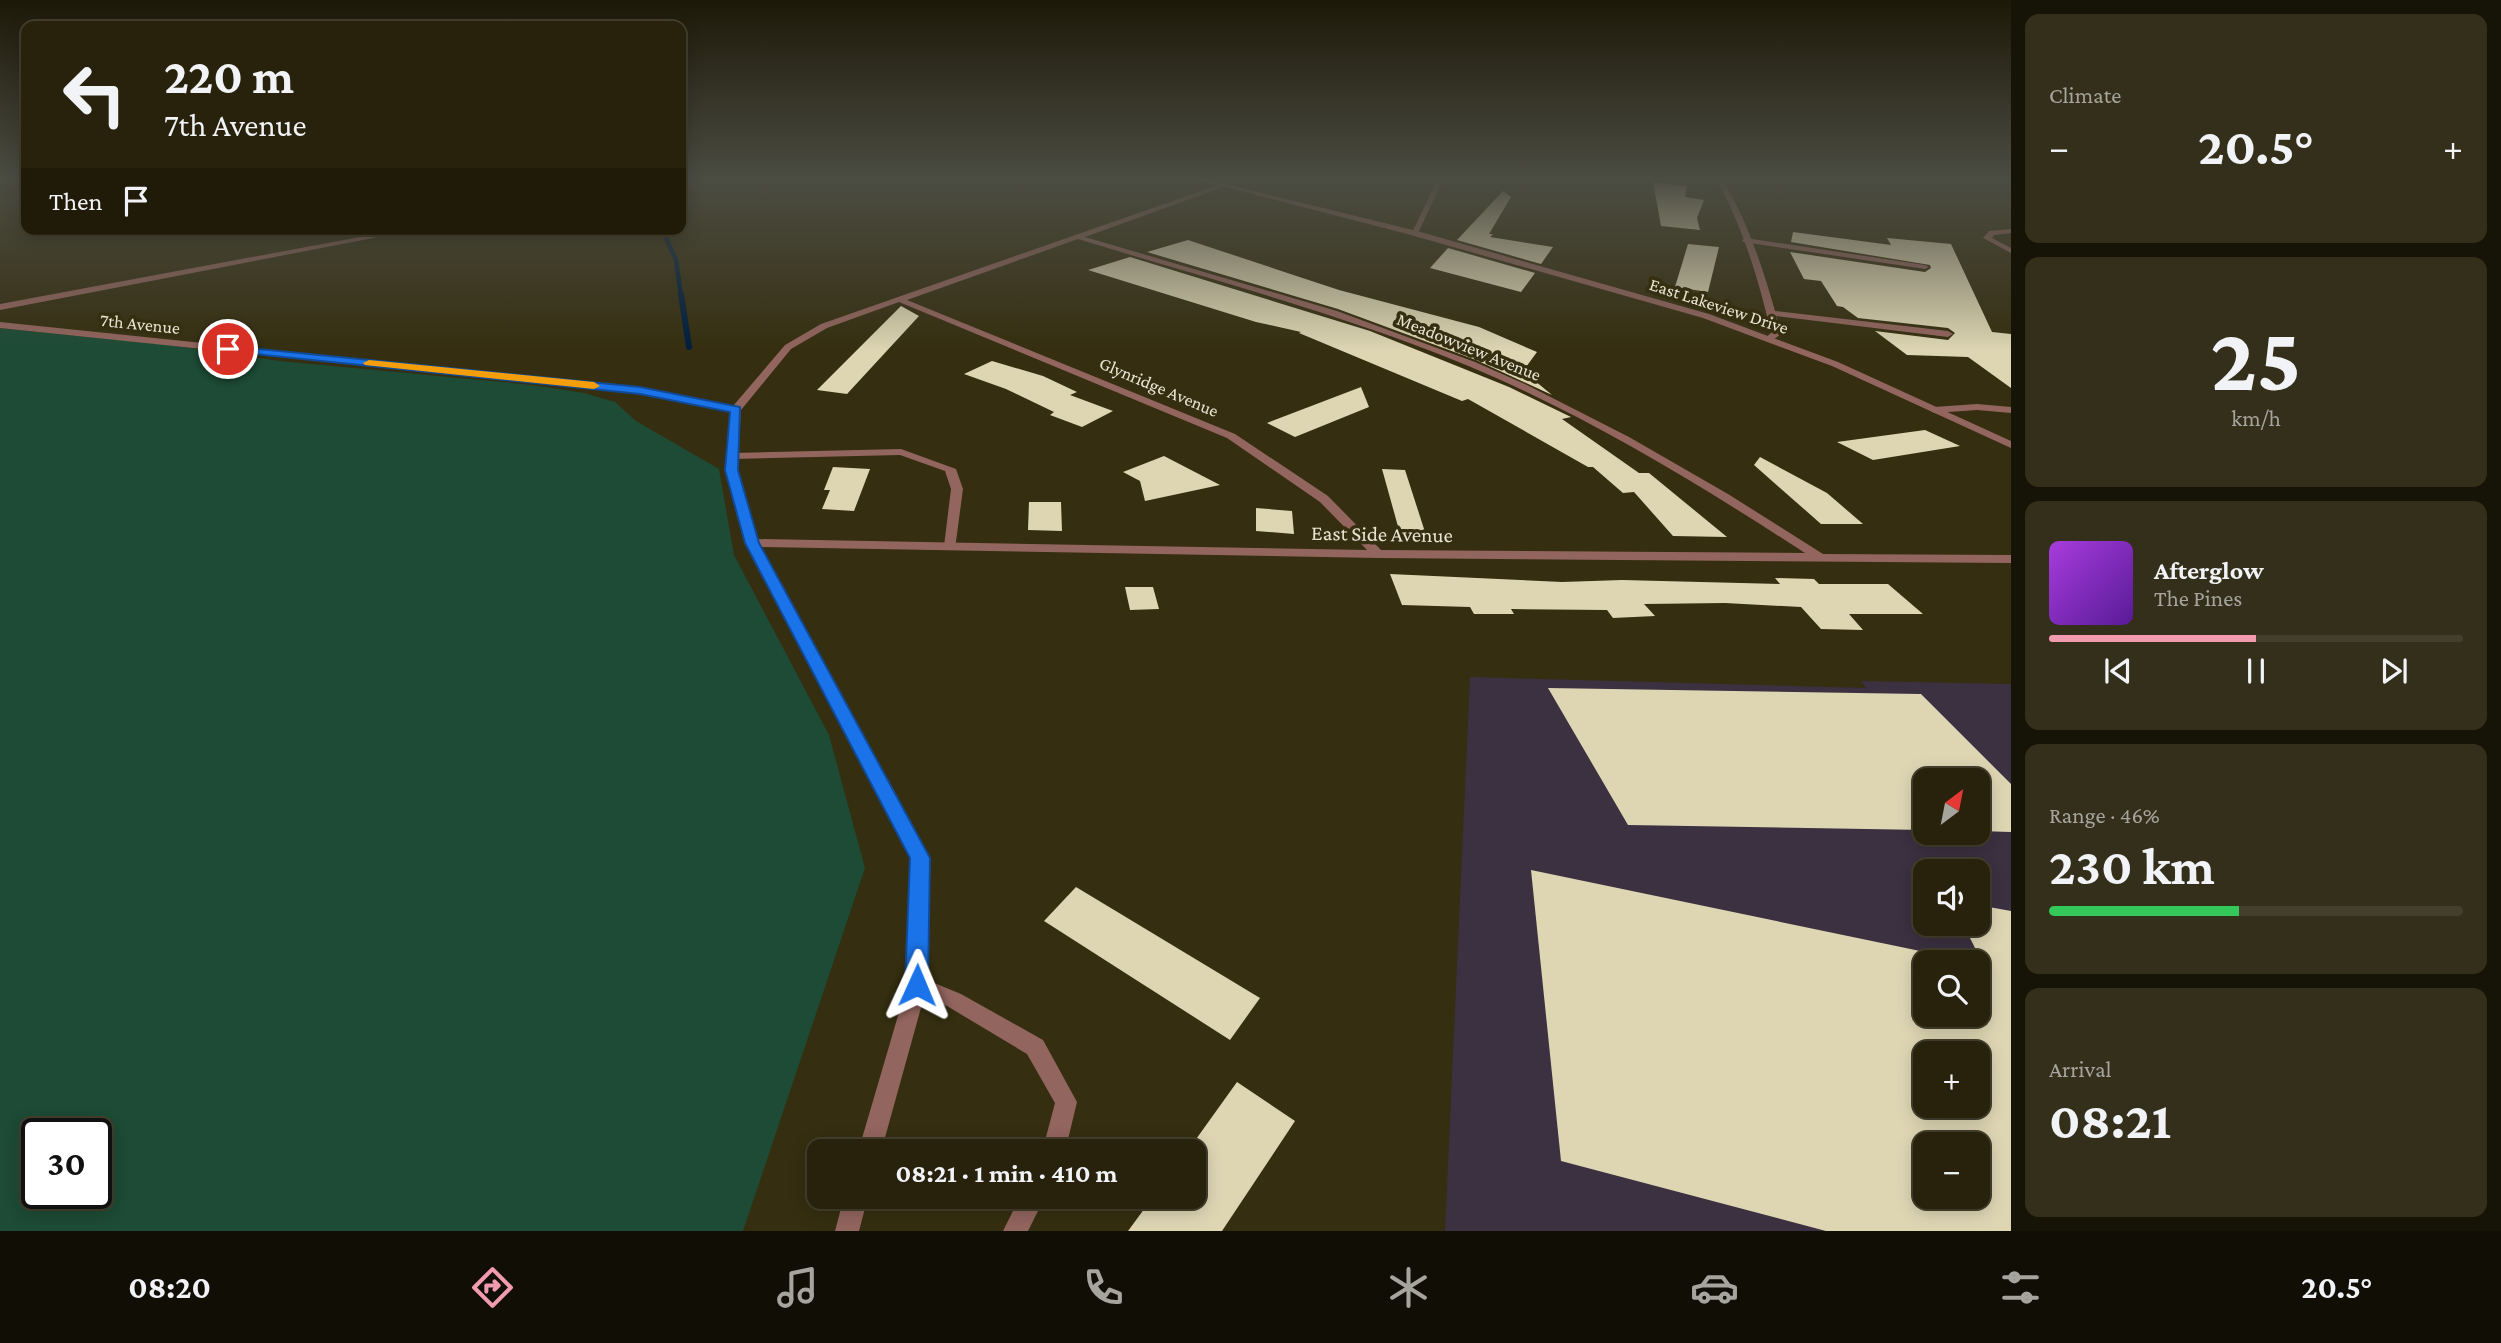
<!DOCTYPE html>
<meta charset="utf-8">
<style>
:root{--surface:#28220c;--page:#342f1a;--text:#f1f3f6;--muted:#a5a49d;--line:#443f2d;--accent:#f29aae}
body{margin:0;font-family:"Crimson Pro",serif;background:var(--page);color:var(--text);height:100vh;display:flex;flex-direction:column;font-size:26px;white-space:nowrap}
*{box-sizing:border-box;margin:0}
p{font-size:23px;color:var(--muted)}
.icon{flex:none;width:38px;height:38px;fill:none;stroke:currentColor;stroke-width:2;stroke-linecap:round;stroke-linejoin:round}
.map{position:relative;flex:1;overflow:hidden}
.drawer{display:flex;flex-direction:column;gap:14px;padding:14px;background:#161307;width:490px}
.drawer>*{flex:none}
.top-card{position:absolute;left:21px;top:21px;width:665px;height:214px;border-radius:14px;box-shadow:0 4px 18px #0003,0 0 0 2px var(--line);background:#28220c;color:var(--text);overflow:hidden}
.needle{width:46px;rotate:32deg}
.tools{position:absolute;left:1913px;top:768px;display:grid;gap:14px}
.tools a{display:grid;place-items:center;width:77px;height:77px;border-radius:14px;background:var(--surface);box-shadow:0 4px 18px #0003,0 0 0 2px var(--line);font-size:35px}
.speed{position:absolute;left:21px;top:1118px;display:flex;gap:14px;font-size:35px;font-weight:700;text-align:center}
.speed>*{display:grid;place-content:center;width:91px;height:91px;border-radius:50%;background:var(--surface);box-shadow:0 4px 18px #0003,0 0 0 2px var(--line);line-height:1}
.speed .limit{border:4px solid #111;border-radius:10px;background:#fff;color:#111}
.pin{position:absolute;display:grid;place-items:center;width:60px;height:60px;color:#fff;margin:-30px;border:4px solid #fff;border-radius:50%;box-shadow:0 2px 7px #0007}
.me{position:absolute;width:77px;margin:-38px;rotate:1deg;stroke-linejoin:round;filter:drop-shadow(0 0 5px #0008)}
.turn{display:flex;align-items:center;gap:24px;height:147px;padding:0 28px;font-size:32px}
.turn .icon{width:91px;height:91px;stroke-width:2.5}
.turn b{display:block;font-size:49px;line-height:60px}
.then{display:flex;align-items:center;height:66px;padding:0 28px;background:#0003;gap:14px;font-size:26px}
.big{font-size:52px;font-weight:700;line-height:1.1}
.drawer .tile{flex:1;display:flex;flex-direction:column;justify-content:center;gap:10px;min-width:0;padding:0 24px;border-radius:14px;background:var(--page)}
.drawer .dial{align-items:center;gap:0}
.dial b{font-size:91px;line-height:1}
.song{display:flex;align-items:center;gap:21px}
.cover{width:84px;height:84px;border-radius:10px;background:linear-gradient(135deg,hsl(280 70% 55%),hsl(270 70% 35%))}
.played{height:7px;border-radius:4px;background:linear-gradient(90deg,var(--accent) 50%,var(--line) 50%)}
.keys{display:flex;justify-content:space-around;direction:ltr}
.heat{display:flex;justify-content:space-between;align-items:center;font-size:38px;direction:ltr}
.charge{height:10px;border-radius:5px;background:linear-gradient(90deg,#34c759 46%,var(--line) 0)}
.trip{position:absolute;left:807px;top:1139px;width:399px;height:70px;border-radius:14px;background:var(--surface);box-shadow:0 4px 18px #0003,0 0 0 2px var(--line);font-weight:700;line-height:70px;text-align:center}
.tabs{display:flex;height:112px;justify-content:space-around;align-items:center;background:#100e05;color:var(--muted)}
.tabs .icon{width:49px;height:49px}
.tabs .active{color:var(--accent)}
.tabs b{font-size:32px;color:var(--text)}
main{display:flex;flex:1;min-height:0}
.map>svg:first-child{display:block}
.industrial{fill:#3b3141;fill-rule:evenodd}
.green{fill:#1d4b35;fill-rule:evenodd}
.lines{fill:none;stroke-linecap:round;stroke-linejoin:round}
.stream-far1{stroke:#001e3e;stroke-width:4.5}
.stream{stroke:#001e3e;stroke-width:6}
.building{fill:#ded6b3;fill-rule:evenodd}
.service{fill:#92655e;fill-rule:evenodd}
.minor{fill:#92655e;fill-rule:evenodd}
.tertiary{fill:#92655e;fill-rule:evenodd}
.route{fill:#1a73e8;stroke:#114b97;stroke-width:2}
.slow{fill:#f59e0b}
.labels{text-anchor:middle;stroke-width:7;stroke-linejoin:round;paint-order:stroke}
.far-street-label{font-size:18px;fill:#eae5d4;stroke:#352e10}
.street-label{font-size:21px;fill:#eae5d4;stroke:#352e10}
</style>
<main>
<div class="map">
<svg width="2011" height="1231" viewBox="0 0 2011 1231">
<rect width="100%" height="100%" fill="#352e10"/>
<!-- industrial -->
<path class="industrial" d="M1470,677L1866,688L1861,681L2011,684V1231H1445ZM1925,780H1978V833H1925ZM1925,872H1978V924H1925ZM1925,962H1978V1015H1925ZM1925,1054H1978V1106H1925ZM1925,1144H1978V1197H1925Z"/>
<!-- green -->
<path class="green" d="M0,328L169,345L280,361L533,385L584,393L615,402L636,421L719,469L734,555L829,735L865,868L743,1231H0ZM37,1134H96V1194H37Z"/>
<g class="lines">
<!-- stream-far1 -->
<path class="stream-far1" d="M662,229L676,260L681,296"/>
<!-- stream -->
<path class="stream" d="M681,294L689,347"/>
</g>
<!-- building -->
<g class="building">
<path d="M1653,182L1687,186L1685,197L1704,200L1697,218L1700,230L1661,226Z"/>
<path d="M1503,191L1511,197L1489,234H1493L1490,237L1553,247L1541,264L1457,240Z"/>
<path d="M1793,232L1891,245L1887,238L1951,244L1992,332L2011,334V388L1968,357L1907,355L1875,331L1948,340L1955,333L1948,328L1858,318L1843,307L1837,306L1821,281L1804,279L1790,252L1925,272L1931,268L1930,265L1791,242Z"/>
<path d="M1188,240L1339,290L1479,327L1537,352L1523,371L1552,395L1476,360L1338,309L1147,252Z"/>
<path d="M1688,244L1719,247L1708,292L1675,287Z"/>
<path d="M1448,248L1535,273L1521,292L1430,268Z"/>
<path d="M1130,257L1370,331L1509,387L1571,417L1562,419L1639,473H1649L1727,537L1673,536L1634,492L1623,493L1593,467H1588L1468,399L1462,401L1299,333L1301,332L1256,322L1088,270Z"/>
<path d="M901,306L919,316L847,394L817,390Z"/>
<path d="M992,361L1043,376L1077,392L1070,395L1113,411L1082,427L1050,415L1054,412L1006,389L964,374Z"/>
<path d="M1361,387L1369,407L1295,437L1267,423Z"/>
<path d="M1925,430L1960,446L1873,460L1837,442Z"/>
<path d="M1164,456L1220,485L1145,501L1140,481L1123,472Z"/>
<path d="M1760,457L1827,493L1863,524H1821L1754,465Z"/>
<path d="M833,467L870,469L854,511L822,509L830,490H824Z"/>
<path d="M1382,469L1405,470L1425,532L1399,530Z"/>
<path d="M1029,502H1061L1062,531L1028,530Z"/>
<path d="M1256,508L1292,511L1294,534L1256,531Z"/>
<path d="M1390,574L1562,582L1622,580L1780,584L1775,578L1814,579L1819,584H1888L1923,614H1849L1863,630L1821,629L1801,607L1725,603L1644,604L1655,616L1613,618L1607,610L1511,609L1514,614H1474L1470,607L1402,605Z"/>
<path d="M1125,587H1153L1159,609L1130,610Z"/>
<path d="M1548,688L1921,694L2011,784V832L1978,831V780H1925V830L1628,825Z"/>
<path d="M1531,870L1925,952V1015H1978V963L1983,964L1963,924H1978V905L2011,911V1231H1826L1561,1161ZM1925,1054H1978V1106H1925ZM1925,1144H1978V1197H1925Z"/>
<path d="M1076,887L1260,998L1230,1040L1044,921Z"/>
<path d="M1237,1082L1295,1121L1222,1231H1128L1153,1197H1194V1142Z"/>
</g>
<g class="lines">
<!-- service -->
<g class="service">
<path d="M1746,238L1925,265L1929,267L1925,269L1743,242L1742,240Z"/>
<path d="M1977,404L2011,407V413L1977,410L1934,413L1929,410L1934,407Z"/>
<path d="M901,449L956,469L963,489L955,549H945L944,546L951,489L945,471L900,455L732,459L726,456L732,453Z"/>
</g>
<!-- minor -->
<g class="minor">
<path d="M1437,180H1443L1418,233L1411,235Z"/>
<path d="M1717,180H1723C1747,221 1762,265 1775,311L1948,331L1953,334L1948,337L1776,316L1781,334L1773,340H1767L1765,338L1771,333C1759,280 1743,228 1717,180Z"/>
<path d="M1224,183L1226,186L1085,237L1337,311L1475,362L1527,385L1629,437L1728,494L1823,554L2011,555V563L1378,558L761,547L929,857L927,980L961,994L1043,1040L1077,1102L1065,1152H1042L1055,1103L1027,1054L947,1006L924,997L881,1152H858L907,985L911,857L746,543L725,470L731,412L640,394L0,328V322L640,388L733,406L785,345L821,324ZM1078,239C1208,279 1340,313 1466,365C1586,415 1697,483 1805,553L1381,550L1328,496L1235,434L907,300ZM899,302L1227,438L1320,502L1367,550L757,539L737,470L741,410L791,349L827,328Z"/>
<path d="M403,229H420L0,310V304Z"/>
<path d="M2011,229V233L1994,235L1992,238L2011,248V253L1983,238L1989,231Z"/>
<path d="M844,1197H868L859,1231H835Z"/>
<path d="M1020,1197H1045L1028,1231H1003Z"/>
</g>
<!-- tertiary -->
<path class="tertiary" d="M1199,180H1209L1417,231L1709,314L1838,362L2011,441V448L1832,366L1703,318L1411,235Z"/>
</g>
<!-- sky -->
<linearGradient id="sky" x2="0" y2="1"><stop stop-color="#1d1909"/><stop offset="0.51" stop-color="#4b4c42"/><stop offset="1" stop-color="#4b4c42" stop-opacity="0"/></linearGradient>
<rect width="2011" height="352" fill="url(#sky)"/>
<!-- route -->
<path class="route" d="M228,346L640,387L740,407L738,470L759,543L930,858L928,985L925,992L917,995L908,992L905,985L910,858L745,543L725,470L730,412L640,394L224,351L222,349Z"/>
<!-- slow -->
<path class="slow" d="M369,360L594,382L600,386L594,389L365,365L363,363Z"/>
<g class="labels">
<!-- far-street labels -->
<g class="far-street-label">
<text transform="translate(1719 306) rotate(18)" y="6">East Lakeview Drive</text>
<text transform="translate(140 324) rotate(6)" y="6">7th Avenue</text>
<text transform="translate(1469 347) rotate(22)" y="6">Meadowview Avenue</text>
<text transform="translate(1159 387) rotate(23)" y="6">Glynridge Avenue</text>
</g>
<!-- street labels -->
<g class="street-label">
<text transform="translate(1382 534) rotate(1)" y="7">East Side Avenue</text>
</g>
</g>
</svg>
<div class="tools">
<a><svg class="needle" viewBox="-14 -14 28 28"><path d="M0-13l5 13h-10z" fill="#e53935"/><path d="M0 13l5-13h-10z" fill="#a5a49d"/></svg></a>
<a><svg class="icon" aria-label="sound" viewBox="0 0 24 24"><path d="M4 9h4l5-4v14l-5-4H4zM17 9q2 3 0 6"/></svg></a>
<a><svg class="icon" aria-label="search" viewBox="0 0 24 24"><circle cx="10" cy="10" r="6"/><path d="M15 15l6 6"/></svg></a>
<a>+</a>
<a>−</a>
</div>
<div class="speed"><div class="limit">30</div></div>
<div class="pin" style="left:228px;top:349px;background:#d93025"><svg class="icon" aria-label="arrive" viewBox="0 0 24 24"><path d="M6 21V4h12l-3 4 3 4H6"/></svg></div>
<svg class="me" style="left:917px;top:985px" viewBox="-20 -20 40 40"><path d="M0-17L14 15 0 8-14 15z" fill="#1a73e8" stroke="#fff" stroke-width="4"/></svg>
<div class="trip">08:21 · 1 min · 410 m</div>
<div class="top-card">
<div class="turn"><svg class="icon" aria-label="left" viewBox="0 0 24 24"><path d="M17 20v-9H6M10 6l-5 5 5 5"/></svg><div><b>220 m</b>7th Avenue</div></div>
<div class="then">Then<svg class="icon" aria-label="arrive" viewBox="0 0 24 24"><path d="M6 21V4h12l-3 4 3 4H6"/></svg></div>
</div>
</div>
<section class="drawer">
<div class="tile"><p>Climate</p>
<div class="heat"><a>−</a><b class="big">20.5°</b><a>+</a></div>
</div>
<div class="tile dial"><b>25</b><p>km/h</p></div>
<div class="tile">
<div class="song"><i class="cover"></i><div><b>Afterglow</b><p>The Pines</p></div></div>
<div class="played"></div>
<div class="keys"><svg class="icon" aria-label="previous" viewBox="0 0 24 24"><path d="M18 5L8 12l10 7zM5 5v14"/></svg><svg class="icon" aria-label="pause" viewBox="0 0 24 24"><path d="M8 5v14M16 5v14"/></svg><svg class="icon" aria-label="next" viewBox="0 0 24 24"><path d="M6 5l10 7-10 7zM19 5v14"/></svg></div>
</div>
<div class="tile"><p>Range · 46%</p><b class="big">230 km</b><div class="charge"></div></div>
<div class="tile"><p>Arrival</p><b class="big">08:21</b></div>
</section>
</main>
<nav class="tabs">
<b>08:20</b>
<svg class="icon active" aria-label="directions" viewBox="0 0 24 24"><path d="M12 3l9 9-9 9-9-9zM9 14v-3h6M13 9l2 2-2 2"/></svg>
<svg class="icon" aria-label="music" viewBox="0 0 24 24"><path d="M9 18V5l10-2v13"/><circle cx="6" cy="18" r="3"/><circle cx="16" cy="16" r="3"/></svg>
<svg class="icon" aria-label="phone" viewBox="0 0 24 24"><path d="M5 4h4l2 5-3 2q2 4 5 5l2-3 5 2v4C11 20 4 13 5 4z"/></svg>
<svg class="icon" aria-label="climate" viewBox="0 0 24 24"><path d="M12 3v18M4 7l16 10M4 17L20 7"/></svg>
<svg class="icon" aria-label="car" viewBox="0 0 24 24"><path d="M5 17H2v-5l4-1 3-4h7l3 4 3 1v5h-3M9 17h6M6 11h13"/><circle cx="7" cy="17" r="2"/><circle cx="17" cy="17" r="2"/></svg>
<svg class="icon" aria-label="filters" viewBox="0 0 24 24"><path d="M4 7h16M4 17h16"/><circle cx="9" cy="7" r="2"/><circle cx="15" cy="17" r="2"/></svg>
<b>20.5°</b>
</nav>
